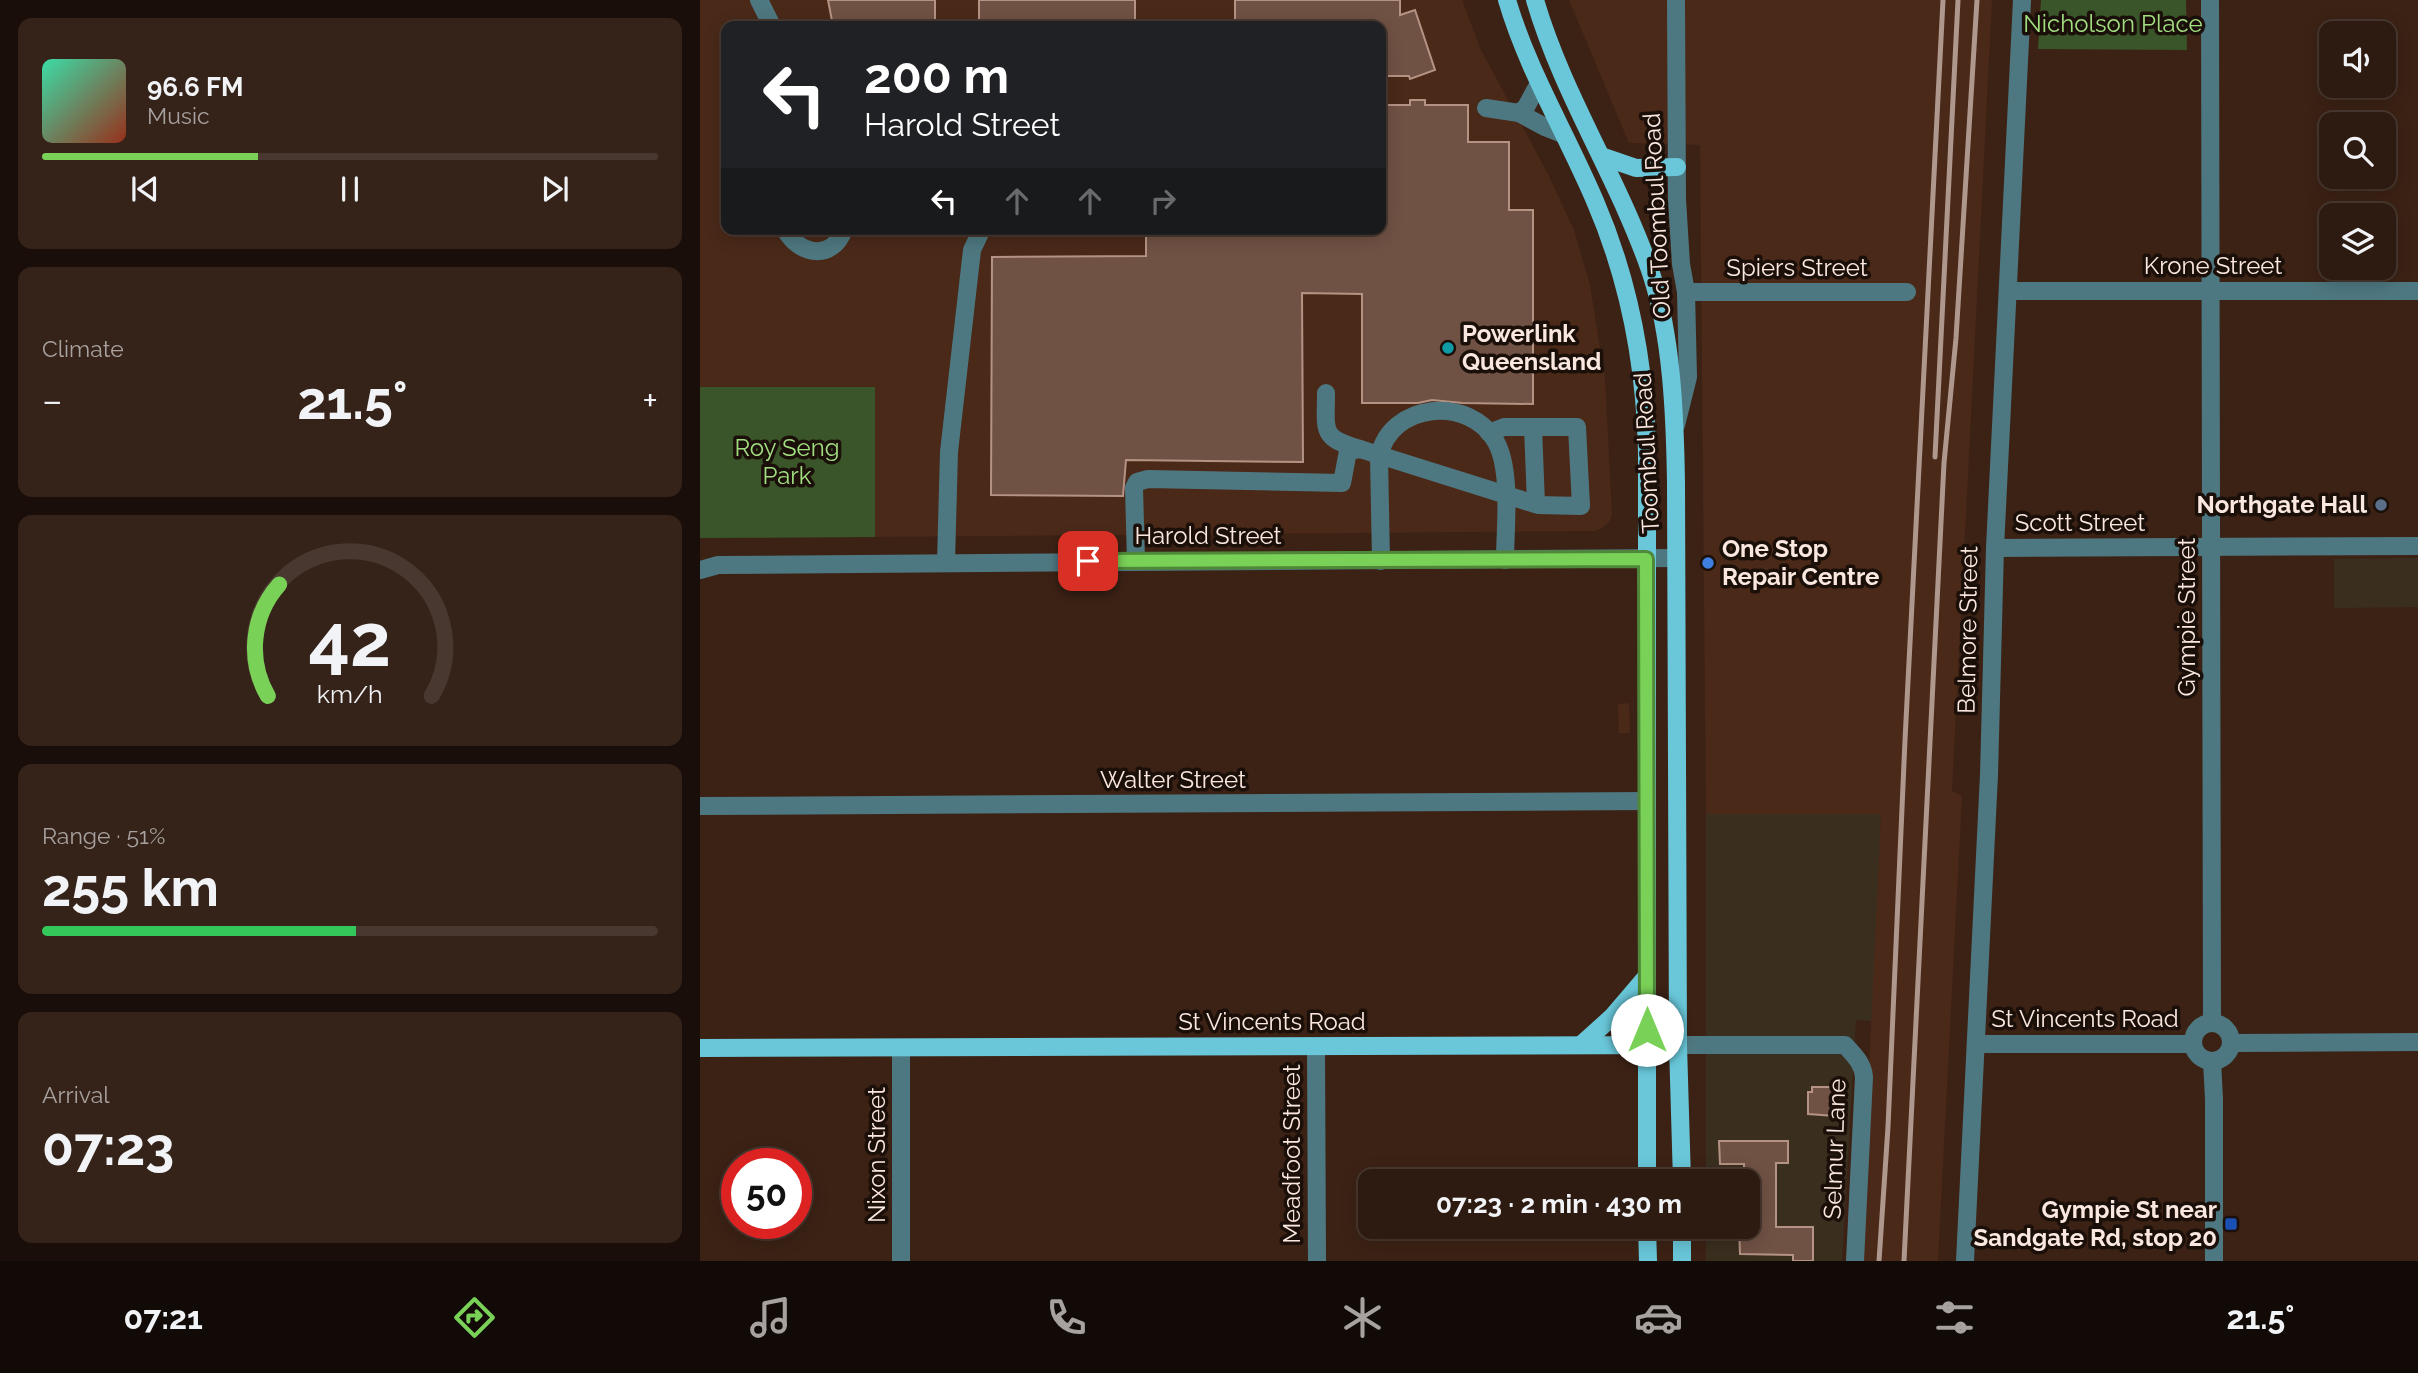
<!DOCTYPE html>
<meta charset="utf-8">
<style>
:root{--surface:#2d1a10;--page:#352319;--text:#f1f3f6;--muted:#a7a19f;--line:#483830;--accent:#7ad157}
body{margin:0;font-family:Raleway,sans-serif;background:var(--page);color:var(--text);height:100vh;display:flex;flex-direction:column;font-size:26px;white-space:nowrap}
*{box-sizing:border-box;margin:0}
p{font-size:23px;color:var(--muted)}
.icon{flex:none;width:38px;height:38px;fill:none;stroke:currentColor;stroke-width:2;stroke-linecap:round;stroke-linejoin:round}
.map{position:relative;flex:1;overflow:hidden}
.details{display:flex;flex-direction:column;gap:18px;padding:18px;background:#190e09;width:700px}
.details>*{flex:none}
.hud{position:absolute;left:21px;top:21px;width:665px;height:214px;border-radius:14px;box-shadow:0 4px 18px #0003,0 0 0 2px var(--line);background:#202124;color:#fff;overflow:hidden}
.fabs{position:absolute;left:1619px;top:21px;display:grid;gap:14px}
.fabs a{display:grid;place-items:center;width:77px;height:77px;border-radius:14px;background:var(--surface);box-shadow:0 4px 18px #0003,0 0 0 2px var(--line);font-size:35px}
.speed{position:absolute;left:21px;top:1148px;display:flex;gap:14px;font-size:35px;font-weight:700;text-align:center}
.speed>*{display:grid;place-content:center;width:91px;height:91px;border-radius:50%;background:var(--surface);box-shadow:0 4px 18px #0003,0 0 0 2px var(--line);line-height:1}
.speed .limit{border:10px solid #d22;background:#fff;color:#111}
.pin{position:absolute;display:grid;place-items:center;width:60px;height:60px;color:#fff;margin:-30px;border-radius:14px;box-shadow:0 4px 10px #0006}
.me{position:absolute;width:77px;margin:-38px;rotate:0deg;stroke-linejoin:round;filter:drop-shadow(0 0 5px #0008)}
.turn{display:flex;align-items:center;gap:24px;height:147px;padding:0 28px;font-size:32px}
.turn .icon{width:91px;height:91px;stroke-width:2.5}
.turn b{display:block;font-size:49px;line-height:60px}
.lanes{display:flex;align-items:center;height:66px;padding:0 28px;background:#0003;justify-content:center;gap:35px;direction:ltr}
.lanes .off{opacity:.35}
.big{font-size:52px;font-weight:700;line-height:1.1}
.details .tile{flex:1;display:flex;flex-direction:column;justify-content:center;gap:10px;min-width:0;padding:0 24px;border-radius:14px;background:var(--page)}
.details .dial{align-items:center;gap:0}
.dial svg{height:182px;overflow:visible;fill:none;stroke:var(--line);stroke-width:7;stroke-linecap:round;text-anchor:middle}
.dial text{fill:var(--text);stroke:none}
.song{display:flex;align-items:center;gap:21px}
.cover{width:84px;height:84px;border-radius:10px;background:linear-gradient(135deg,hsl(160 70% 55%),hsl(10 70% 35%))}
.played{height:7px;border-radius:4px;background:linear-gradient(90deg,var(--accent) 35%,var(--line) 35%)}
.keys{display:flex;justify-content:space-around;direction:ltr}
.heat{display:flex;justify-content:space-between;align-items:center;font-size:38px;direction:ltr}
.charge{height:10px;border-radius:5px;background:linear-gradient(90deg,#34c759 51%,var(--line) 0)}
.trip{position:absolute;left:658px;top:1169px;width:402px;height:70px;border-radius:14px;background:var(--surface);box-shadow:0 4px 18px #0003,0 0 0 2px var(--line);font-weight:700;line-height:70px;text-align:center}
.tab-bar{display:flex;height:112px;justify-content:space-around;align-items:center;background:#120a06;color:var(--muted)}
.tab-bar .icon{width:49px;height:49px}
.tab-bar .selected{color:var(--accent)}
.tab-bar b{font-size:32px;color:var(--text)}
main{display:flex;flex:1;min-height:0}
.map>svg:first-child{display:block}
.commercial{fill:#3a2f1f}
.built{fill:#4a2919;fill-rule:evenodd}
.green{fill:#395529}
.building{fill:#705244;stroke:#b59384;stroke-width:2}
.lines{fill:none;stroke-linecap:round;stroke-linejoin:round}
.minor{stroke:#4e7881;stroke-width:18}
.major{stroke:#69c7d9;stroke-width:18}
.rail{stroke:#ae988e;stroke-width:5}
.route-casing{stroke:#4f8839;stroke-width:18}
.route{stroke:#7ad157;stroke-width:12}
.culture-dot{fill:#0f9aa8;stroke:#1b0f09;stroke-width:2.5}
.service-dot{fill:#5c6f8a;stroke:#1b0f09;stroke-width:2.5}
.shop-dot{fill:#3f7fe0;stroke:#1b0f09;stroke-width:2.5}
.transit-dot{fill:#1a4fb4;stroke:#1b0f09;stroke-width:2.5}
.labels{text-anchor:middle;stroke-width:7;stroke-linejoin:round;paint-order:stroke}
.park-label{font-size:24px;fill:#a1de80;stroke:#1b0f09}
.street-label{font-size:24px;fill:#fae7df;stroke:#1b0f09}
.poi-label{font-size:24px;font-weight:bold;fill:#fae7df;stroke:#1b0f09;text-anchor:start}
</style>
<main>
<section class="details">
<div class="tile">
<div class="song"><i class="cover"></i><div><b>96.6 FM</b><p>Music</p></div></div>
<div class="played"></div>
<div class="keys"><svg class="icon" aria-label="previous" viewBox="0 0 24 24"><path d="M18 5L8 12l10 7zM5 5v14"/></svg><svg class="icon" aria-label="pause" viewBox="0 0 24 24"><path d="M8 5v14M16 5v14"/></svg><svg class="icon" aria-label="next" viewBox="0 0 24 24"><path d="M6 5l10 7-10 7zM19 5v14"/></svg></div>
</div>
<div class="tile"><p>Climate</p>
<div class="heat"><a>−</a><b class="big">21.5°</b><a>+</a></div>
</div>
<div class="tile dial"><svg viewBox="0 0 100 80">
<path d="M14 69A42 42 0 1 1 86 69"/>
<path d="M14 69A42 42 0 0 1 19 20" stroke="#7ad157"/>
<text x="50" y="56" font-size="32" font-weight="700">42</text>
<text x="50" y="72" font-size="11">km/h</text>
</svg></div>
<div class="tile"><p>Range · 51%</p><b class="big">255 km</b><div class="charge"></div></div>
<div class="tile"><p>Arrival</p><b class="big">07:23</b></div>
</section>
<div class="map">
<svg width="1718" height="1261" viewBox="0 0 1718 1261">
<rect width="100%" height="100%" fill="#3c2215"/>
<!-- commercial -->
<g class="commercial">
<path d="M1718,558V607L1634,608V559Z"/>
<path d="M1006,814H1181L1173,1021L1156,1020L1142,1261H1006V1227H1048V1181H1006Z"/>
</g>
<!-- built -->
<g class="built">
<path d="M0,0H762L781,50L848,174L874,230L890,285L905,379L912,515L909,522L902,528L895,531L175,537V387H0ZM26,26H681V229H26Z"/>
<path d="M869,0H1292L1252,791L1262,796L1238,1261H1160L1181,814H1006L1000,145L929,143Z"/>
<path d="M929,703L930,733H919L918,704Z"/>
</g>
<!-- green -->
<g class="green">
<path d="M1341,0H1486L1487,50L1338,49Z"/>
<path d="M0,387H175V537L0,538Z"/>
</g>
<!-- building -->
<g class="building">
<path d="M128,0H235V26H133Z"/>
<rect x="279" y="0" width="156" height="26"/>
<path d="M535,0H700V15L715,10L735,70L710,79L709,76H681V26H535Z"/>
<path d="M710,100H725V105H768V142H809V210H833V404L762,403L732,400L718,403H662V294L602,293L603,462L426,460L423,496L291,495L292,257L446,256V229H681V105H710Z"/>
<path d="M1112,1087H1135V1116L1108,1114V1092H1112Z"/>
<path d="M1019,1141H1088V1163H1076V1227H1113V1261H1093V1255L1040,1254L1039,1227H1048V1181H1044V1164H1020Z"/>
</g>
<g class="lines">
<!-- minor -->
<g class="minor">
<path d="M59,0L72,26"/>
<path d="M1510,0L1512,1023"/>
<path d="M786,108L819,113L845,127L863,134"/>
<path d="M819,113L826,107L838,85"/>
<path d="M85,229C99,256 133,261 144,229"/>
<path d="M1308,291H1718"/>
<path d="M986,292H1207"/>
<path d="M626,393C626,431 620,438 660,449"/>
<path d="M976,425L988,377L986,292L981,264L977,199L976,0"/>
<path d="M833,427L836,504"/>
<path d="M1295,548L1718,546"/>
<path d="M436,561L434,488L437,482L448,479L642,483L648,451L660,449L838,505L881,506L877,427H804L789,433"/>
<path d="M681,561L679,457C690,402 770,395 796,442C812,471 805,528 805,560"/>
<path d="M246,562L249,452L272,250L282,229"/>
<path d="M0,570L18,565L976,558"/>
<path d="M0,806L947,801"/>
<circle cx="1512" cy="1042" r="19"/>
<path d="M1531,1043L1718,1042"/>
<path d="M1277,1044H1493"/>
<path d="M978,1045H1145C1154,1055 1163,1063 1164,1077L1155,1261"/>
<path d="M616,1047L617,1261"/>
<path d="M201,1048V1261"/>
<path d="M1512,1061L1514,1099V1261"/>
<path d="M1265,1261L1289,775L1295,548L1322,0"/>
</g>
<!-- major -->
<g class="major">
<path d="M807,0C828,71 866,133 895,201C930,282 945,364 947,451V1181"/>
<path d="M835,0C863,96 919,179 951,273C972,336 975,417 976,483L978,1045L982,1181"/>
<path d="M901,156L936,168L977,167"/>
<path d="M881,1045L912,1017L947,976"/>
<path d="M0,1048L978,1045"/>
<path d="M947,1227L948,1261"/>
<path d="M982,1261V1227"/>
</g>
<!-- rail -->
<g class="rail">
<path d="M1235,457L1258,0"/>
<path d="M1179,1261L1188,1127L1205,740L1243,0"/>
<path d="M1204,1261L1244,463L1256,338L1277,0"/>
</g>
</g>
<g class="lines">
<!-- route casing -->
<g class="route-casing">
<path id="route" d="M388,561L946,559L947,1030"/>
</g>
<!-- route -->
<use href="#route" class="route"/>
</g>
<!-- markers -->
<circle class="culture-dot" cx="748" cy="348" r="7"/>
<circle class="service-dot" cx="1681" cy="505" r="7"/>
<circle class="shop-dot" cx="1008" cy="563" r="7"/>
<rect class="transit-dot" x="1524" y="1217" width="14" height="14" rx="3.5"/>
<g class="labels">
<!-- park labels -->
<g class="park-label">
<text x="1413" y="32">Nicholson Place</text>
<text x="87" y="456">Roy Seng<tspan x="87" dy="28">Park</tspan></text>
</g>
<!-- street labels -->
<g class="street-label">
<text transform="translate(957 216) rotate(-93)" y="8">Old Toombul Road</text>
<text x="1513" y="274">Krone Street</text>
<text x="1097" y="276">Spiers Street</text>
<text transform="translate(947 453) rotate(-93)" y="8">Toombul Road</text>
<text x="1380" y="531">Scott Street</text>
<text x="508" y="544">Harold Street</text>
<text transform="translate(1487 617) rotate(-90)" y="8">Gympie Street</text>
<text transform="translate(1268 630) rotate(-89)" y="8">Belmore Street</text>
<text x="473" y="788">Walter Street</text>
<text x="1385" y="1027">St Vincents Road</text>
<text x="572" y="1030">St Vincents Road</text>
<text transform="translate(1135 1149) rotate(-88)" y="8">Selmur Lane</text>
<text transform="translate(592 1154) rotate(-90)" y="8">Meadfoot Street</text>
<text transform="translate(177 1155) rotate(-90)" y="8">Nixon Street</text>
</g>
<!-- poi labels -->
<g class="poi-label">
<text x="762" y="342">Powerlink<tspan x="762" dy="28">Queensland</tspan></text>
<text x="1667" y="513" text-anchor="end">Northgate Hall</text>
<text x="1022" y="557">One Stop<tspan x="1022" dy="28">Repair Centre</tspan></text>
<text x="1517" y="1218" text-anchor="end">Gympie St near<tspan x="1517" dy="28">Sandgate Rd, stop 20</tspan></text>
</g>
</g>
</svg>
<div class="fabs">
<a><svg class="icon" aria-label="sound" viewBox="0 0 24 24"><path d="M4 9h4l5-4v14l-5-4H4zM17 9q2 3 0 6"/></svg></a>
<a><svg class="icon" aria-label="search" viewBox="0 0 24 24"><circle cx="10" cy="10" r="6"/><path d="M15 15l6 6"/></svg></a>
<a><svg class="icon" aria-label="layers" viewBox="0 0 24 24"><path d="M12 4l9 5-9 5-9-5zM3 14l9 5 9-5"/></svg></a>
</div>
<div class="speed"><div class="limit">50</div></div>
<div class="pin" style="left:388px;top:561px;background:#d93025"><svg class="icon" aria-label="arrive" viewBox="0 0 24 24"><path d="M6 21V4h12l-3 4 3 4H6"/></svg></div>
<svg class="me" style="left:947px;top:1030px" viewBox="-20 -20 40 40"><circle r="19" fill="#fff"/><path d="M0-13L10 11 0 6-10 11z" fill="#7ad157"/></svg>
<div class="trip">07:23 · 2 min · 430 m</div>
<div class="hud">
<div class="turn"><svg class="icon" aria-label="left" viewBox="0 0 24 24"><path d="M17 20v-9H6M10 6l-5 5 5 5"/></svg><div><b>200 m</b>Harold Street</div></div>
<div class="lanes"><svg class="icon" aria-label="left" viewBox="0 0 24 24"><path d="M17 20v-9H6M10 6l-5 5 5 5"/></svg><svg class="icon off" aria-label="ahead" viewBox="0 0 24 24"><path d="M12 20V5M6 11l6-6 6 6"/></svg><svg class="icon off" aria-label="ahead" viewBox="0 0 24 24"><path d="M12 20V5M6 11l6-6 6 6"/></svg><svg class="icon off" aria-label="right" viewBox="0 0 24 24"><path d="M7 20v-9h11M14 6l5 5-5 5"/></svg></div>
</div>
</div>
</main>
<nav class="tab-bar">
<b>07:21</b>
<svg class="icon selected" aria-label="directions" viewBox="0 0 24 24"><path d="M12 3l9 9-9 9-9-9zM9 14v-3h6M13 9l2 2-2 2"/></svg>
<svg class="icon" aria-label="music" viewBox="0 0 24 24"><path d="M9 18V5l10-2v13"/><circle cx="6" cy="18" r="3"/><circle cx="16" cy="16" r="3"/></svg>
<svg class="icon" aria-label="phone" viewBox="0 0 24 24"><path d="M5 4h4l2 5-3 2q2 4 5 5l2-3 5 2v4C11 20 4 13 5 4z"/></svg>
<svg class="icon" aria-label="climate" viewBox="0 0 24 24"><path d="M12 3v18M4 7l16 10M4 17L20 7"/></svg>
<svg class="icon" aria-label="car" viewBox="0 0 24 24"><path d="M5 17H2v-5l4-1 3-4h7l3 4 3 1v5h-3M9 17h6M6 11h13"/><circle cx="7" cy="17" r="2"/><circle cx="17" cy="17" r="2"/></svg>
<svg class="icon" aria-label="filters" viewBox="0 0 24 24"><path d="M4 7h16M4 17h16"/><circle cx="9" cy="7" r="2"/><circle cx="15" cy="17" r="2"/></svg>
<b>21.5°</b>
</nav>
